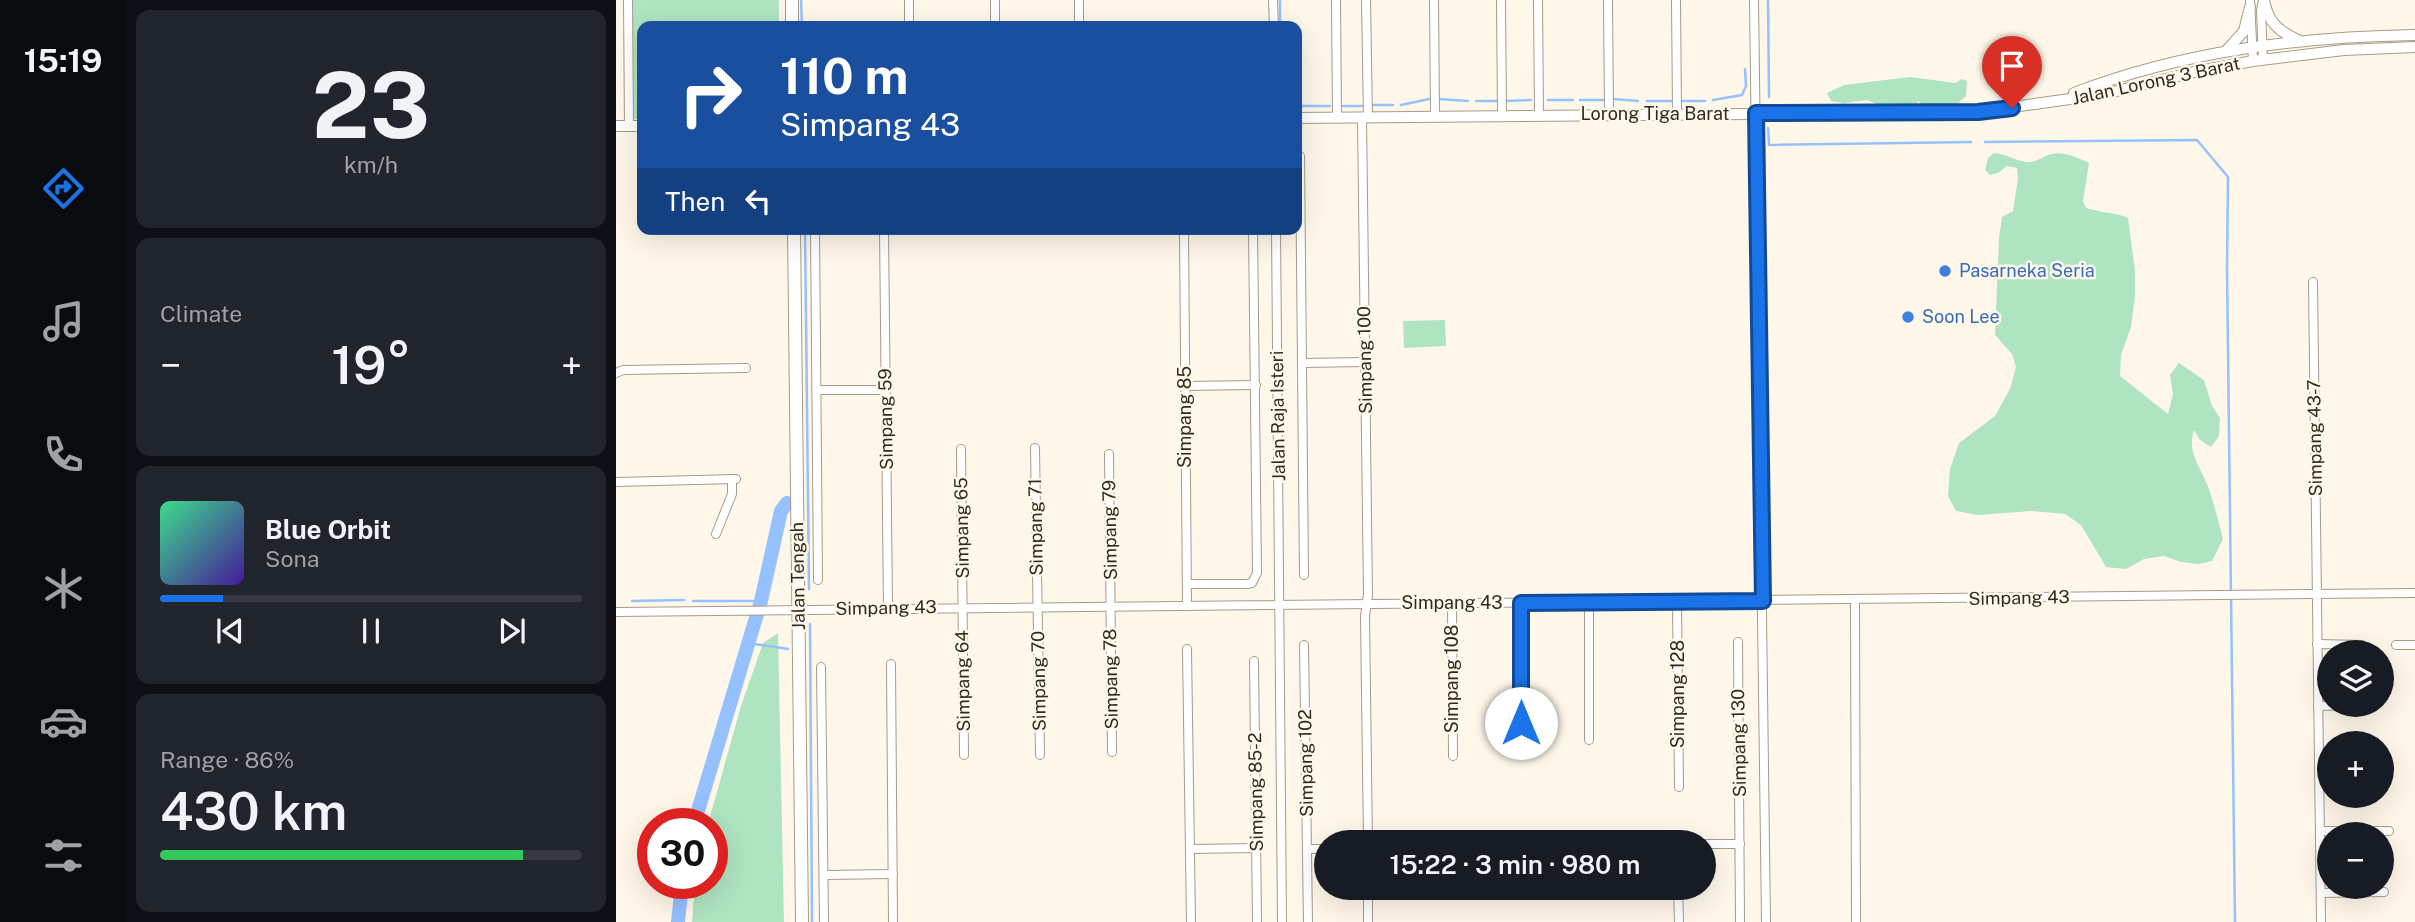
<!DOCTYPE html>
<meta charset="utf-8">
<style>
:root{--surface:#171b24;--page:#20242c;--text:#f1f3f6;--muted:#9ea1a6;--line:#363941;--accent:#1a73e8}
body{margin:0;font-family:"Public Sans",sans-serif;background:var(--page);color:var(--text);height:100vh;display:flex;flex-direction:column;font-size:26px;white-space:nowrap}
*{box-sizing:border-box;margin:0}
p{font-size:23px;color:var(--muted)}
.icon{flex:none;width:38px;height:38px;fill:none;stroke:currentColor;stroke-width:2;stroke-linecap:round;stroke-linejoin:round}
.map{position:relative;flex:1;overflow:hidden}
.side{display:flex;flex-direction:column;gap:10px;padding:10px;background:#0d0f14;width:490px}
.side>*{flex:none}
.top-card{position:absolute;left:21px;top:21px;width:665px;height:214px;border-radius:14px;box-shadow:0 7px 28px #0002;background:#1a4fa0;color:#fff;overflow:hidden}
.controls{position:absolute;left:1701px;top:640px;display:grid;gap:14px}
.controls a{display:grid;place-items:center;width:77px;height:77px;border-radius:50%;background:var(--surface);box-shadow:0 7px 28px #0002;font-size:35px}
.speed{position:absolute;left:21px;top:808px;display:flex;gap:14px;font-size:35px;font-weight:700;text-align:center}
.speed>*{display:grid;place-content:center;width:91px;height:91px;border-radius:50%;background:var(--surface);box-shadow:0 7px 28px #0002;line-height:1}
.speed .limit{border:10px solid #d22;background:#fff;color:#111}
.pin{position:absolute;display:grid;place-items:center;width:60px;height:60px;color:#fff;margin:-72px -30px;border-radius:50% 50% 50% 0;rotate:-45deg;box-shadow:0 0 7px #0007}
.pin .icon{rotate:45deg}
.me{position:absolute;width:77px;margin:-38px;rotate:0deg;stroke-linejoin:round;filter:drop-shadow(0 0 5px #0008)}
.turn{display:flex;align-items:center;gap:24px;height:147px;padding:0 28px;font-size:32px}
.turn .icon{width:91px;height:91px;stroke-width:2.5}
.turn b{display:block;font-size:49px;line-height:60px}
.then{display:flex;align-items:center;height:66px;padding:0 28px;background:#0003;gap:14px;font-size:26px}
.big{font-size:52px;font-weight:600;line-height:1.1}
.side .widget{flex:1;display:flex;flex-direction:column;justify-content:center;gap:10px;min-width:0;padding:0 24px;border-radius:14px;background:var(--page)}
.side .dial{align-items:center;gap:0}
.dial b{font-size:91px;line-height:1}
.song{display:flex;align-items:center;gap:21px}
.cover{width:84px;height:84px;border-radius:10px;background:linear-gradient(135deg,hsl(150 70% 55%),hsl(260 70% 35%))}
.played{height:7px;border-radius:4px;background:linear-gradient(90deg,var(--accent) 15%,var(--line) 15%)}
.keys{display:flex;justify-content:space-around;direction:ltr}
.heat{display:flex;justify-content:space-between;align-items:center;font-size:38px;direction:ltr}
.charge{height:10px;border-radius:5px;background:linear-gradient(90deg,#34c759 86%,var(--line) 0)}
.trip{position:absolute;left:698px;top:830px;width:402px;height:70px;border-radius:35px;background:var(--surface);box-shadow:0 7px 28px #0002;font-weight:600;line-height:70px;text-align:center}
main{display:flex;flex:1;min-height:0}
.tabs{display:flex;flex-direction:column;width:126px;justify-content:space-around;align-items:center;background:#090b0e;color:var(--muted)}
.tabs .icon{width:49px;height:49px}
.tabs .active{color:var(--accent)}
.tabs b{font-size:32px;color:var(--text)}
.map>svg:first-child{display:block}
.green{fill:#afe4c0}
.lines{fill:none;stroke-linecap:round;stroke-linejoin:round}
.stream{stroke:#95c1ff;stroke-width:2.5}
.river{stroke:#95c1ff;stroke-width:14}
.street-casing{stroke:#a79b86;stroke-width:10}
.secondary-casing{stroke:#a79b86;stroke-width:12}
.primary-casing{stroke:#a79b86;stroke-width:14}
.street{stroke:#fff;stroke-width:8}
.secondary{stroke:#fff;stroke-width:10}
.primary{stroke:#fff;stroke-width:12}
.route-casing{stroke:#114b97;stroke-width:18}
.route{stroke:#1a73e8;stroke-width:12}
.shop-dot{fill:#3f7fe0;stroke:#fff7e9;stroke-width:2.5}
.labels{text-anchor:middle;stroke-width:5;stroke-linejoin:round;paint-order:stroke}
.street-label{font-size:18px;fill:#302b22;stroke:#fff7e9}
.shop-label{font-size:18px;fill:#366cbe;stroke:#fff7e9;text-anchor:start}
</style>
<main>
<nav class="tabs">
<b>15:19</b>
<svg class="icon active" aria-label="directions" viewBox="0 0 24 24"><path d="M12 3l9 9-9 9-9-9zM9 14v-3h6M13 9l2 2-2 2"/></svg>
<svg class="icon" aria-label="music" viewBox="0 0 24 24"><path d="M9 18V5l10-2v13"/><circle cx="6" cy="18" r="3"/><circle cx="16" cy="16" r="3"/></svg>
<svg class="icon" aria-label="phone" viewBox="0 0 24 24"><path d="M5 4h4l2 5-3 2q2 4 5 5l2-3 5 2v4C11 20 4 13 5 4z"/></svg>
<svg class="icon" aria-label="climate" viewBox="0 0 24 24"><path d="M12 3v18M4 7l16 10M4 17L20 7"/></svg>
<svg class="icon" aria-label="car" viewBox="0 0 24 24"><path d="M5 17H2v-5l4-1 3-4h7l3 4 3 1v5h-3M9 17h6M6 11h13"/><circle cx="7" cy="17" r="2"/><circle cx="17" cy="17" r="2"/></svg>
<svg class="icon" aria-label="filters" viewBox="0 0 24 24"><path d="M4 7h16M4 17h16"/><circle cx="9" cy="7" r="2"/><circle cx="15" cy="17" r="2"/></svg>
</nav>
<section class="side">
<div class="widget dial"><b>23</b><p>km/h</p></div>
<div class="widget"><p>Climate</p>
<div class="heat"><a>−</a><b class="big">19°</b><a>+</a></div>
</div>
<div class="widget">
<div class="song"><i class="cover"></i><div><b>Blue Orbit</b><p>Sona</p></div></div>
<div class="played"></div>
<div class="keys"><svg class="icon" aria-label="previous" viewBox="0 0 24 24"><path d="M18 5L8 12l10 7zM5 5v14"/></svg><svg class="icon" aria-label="pause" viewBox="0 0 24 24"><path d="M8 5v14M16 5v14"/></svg><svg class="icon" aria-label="next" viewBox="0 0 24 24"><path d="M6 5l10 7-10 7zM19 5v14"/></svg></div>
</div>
<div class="widget"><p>Range · 86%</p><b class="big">430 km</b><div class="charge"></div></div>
</section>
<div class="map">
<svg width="1799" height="922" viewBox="0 0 1799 922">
<rect width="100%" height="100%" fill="#fff7e9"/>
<!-- green -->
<g class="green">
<path d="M16,0H163V26H26V119H18Z"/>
<path d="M1294,77L1340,83L1345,79L1351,81L1350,96L1340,105C1327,103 1313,112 1302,101L1298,108L1274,109L1251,100L1228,103L1215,101L1211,93L1228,85Z"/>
<path d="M1378,153C1389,154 1399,160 1410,162C1421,163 1426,156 1436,154C1448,151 1462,158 1473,163L1467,201L1470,208C1485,213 1498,212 1512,218L1519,271V296L1515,327L1505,355L1504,376L1552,414L1557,394L1554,375L1563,363L1588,380L1596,406L1604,418L1603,436L1595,447L1584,440L1578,430C1570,453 1586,469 1593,489C1598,505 1603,522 1607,539L1596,561L1583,564L1565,562L1548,556L1528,559L1510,569L1490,567L1465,525L1449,514L1416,511L1362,515L1340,511L1332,496L1334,469L1343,443L1379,416L1394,389L1400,367L1396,354L1379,335L1383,238L1386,217L1397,211L1402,178L1401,168L1391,166L1382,173L1374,175L1369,170L1372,158Z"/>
<path d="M829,320L830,346L788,348L787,321Z"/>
<path d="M162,633L168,922H76L79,884H96V824H92L125,706L147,643Z"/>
</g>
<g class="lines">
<!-- stream -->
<g class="stream">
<path d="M185,0L186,26"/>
<path d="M664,0V26"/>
<path d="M1152,0L1153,97"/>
<path d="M823,99L852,101"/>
<path d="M997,99L1022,101"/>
<path d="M932,100H957"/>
<path d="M964,100H990"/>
<path d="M1097,100L1126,95L1130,86L1129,69"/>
<path d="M860,101H882"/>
<path d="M890,101L915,100"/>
<path d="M1031,101H1055"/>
<path d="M1066,101H1089"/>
<path d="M756,105H777"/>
<path d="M785,105L813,99"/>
<path d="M681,106H714"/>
<path d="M726,106H746"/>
<path d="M1152,128L1153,145L1355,142"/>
<path d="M1369,142L1581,140L1612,177L1611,270L1619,922"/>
<path d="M189,229L193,589"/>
<path d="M16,601L68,600"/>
<path d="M77,601H145"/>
<path d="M194,624L196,922"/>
<path d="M132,643L172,649"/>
</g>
<!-- river -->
<g class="river">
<path d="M78,824L145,601L165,511L171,503"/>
<path d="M62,922L66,884"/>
</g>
<!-- street casing -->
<g class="street-casing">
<g id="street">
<path d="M12,0L13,126"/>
<path d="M293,0V26"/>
<path d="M379,0V26"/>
<path d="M463,0V26"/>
<path d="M657,0L658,26"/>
<path d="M720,0L721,117"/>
<path d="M750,0L752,117"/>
<path d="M818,0L819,116"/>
<path d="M885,0L886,115"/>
<path d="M922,0L923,114"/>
<path d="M992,0L993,114"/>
<path d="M1060,0L1061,113"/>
<path d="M1138,0L1150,922"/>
<path d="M1634,0L1637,61"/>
<path d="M1647,0L1645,11L1647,59"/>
<path d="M746,117L752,595L749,616L752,842"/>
<path d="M684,156L688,575"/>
<path d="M199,229L202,580"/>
<path d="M268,229L272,608"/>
<path d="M568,229L571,605"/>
<path d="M660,229L666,922"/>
<path d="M1697,282L1705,922"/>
<path d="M686,363L749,362"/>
<path d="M0,373L7,370L130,368"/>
<path d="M569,386L640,385"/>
<path d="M201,390H270"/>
<path d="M419,448L424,755"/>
<path d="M345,449L348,755"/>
<path d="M493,454L496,752"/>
<path d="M0,482L120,479"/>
<path d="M100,534L116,494V479"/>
<path d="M571,584H631L636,583L641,573L637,229"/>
<path d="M1239,600L1240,922"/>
<path d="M1061,602L1063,787"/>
<path d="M836,603L837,756"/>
<path d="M0,612L1799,593"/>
<path d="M1122,642L1124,922"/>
<path d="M1701,644L1746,645"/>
<path d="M688,645L692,922"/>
<path d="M1780,645H1799"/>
<path d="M571,649L575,922"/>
<path d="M638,661L641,922"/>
<path d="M275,664L277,922"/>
<path d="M205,667L208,922"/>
<path d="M1702,706L1743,705"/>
<path d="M973,740V602"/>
<path d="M905,747V603"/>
<path d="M1704,831H1773"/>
<path d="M1088,844H1124"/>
<path d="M574,849L640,848"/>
<path d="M691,849H710"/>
<path d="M208,875L277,874"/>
<path d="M752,887V922"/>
<path d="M1062,887L1063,922"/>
<path d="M1705,893L1768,892"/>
</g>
</g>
<!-- secondary casing -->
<g class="secondary-casing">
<g id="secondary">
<path d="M1648,0C1652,22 1662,31 1682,40"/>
<path d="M1610,51L1628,31L1634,7"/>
<path d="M1458,93C1568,51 1682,37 1799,35"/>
<path d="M681,118L1362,112L1489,94L1578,72L1637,61L1728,50L1799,47"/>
<path d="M0,126H26"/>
</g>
</g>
<!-- primary casing -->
<g class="primary-casing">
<g id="primary">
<path d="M176,0V26"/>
<path d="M178,229L186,922"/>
</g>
</g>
<!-- street -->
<use href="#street" class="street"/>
<!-- secondary -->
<use href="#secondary" class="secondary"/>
<!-- primary -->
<use href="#primary" class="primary"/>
</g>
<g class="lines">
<!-- route casing -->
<g class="route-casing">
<path id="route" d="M905,723V603L1147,601L1140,113L1362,112L1396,108"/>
</g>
<!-- route -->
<use href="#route" class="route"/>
</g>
<!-- markers -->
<g class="shop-dot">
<circle cx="1329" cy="271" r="7"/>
<circle cx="1292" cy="317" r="7"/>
</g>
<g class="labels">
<!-- street labels -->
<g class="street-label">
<text transform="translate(1540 81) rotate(-12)" y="6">Jalan Lorong 3 Barat</text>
<text x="1039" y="120">Lorong Tiga Barat</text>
<text transform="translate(749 360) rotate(-91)" y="6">Simpang 100</text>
<text transform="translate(662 416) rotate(-91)" y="6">Jalan Raja Isteri</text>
<text transform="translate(569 417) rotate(-90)" y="6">Simpang 85</text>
<text transform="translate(270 419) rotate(-91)" y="6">Simpang 59</text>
<text transform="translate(1699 438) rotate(-91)" y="6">Simpang 43-7</text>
<text transform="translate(420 527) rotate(-91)" y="6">Simpang 71</text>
<text transform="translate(346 528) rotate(-91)" y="6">Simpang 65</text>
<text transform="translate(494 530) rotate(-91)" y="6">Simpang 79</text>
<text transform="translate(182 576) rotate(-91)" y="6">Jalan Tengah</text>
<text transform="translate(1403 598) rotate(-1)" y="6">Simpang 43</text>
<text x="836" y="609">Simpang 43</text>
<text transform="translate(270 608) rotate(-1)" y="6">Simpang 43</text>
<text transform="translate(495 679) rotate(-91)" y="6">Simpang 78</text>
<text transform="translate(836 679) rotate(-90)" y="6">Simpang 108</text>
<text transform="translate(347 681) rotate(-91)" y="6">Simpang 64</text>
<text transform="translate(423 681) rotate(-91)" y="6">Simpang 70</text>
<text transform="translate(1062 694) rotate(-90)" y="6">Simpang 128</text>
<text transform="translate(1123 743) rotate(-91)" y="6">Simpang 130</text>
<text transform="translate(690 763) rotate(-91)" y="6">Simpang 102</text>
<text transform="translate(640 792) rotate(-91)" y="6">Simpang 85-2</text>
</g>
<!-- shop labels -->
<g class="shop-label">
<text x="1343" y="277">Pasarneka Seria</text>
<text x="1306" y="323">Soon Lee</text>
</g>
</g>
</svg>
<div class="controls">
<a><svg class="icon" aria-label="layers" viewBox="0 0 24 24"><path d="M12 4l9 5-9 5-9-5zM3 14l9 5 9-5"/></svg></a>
<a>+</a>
<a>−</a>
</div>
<div class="speed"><div class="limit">30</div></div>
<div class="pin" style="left:1396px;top:108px;background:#d93025"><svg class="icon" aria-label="arrive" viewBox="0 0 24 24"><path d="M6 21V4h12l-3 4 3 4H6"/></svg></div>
<svg class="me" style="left:905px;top:723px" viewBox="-20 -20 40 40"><circle r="19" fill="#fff"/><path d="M0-13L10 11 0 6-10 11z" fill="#1a73e8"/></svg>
<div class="trip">15:22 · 3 min · 980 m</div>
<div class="top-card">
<div class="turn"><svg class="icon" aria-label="right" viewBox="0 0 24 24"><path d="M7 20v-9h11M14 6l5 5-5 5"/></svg><div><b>110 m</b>Simpang 43</div></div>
<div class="then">Then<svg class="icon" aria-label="left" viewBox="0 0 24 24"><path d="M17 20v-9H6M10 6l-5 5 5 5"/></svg></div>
</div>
</div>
</main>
